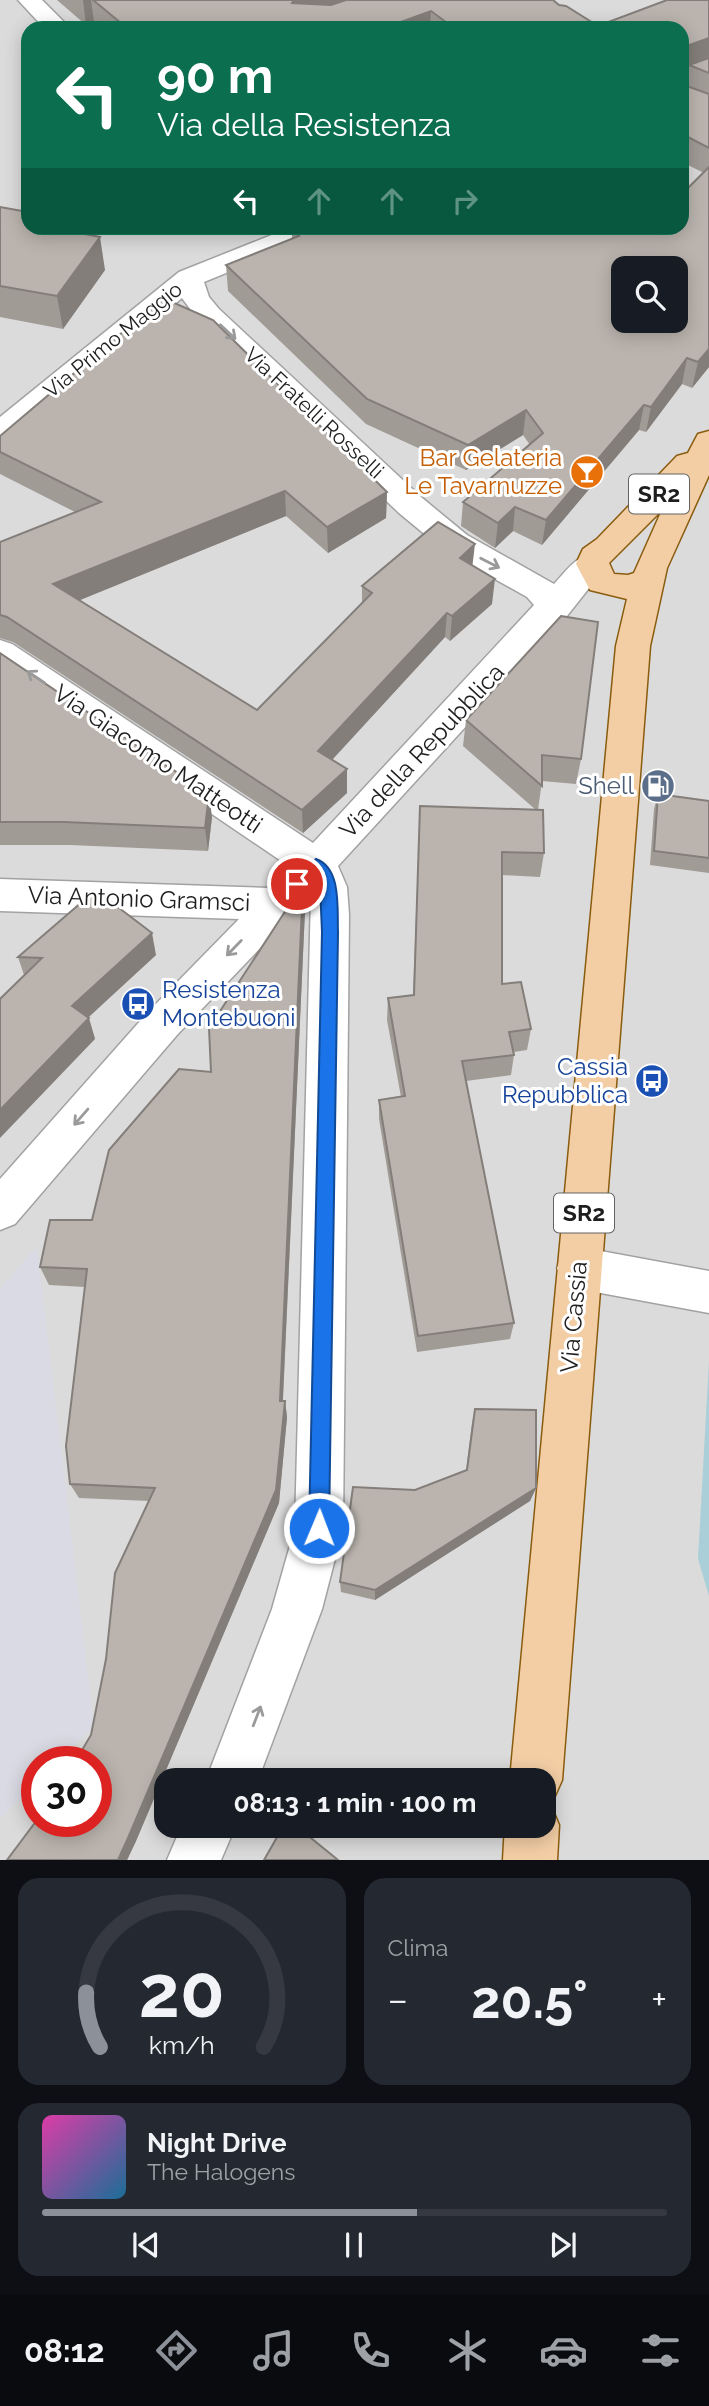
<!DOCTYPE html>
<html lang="it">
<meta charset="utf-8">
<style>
:root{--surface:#171b24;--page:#242831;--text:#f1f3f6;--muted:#9ea1a6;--line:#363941;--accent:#8c9099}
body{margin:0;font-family:Raleway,sans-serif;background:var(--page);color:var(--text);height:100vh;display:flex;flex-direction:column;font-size:26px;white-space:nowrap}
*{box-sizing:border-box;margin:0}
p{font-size:23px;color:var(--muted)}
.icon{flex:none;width:38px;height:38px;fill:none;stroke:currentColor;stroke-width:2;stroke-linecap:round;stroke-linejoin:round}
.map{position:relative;height:1860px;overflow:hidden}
.drawer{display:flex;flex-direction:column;gap:18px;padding:18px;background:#0d0f14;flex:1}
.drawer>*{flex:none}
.banner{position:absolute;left:21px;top:21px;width:668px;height:214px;border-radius:21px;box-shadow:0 4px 18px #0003;background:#0b6e4f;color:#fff;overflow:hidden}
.controls{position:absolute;left:611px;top:256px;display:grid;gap:14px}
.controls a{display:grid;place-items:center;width:77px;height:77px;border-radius:14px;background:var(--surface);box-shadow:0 4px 18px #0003;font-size:35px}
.speed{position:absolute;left:21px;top:1746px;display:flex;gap:14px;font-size:35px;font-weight:700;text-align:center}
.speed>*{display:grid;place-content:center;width:91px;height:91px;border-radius:50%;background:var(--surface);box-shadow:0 4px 18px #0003;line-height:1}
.speed .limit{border:10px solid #d22;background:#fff;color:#111}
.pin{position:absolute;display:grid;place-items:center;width:60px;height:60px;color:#fff;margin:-30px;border:4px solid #fff;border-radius:50%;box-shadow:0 2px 7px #0007}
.me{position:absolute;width:77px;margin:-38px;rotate:1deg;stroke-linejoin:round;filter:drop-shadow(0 0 5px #0008)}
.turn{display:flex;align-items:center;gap:24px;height:147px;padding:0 21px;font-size:32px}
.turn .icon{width:91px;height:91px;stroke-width:2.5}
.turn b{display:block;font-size:49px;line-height:60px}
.lanes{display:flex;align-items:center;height:66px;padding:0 21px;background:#0003;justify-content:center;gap:35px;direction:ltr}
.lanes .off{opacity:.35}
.big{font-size:52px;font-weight:700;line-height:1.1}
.drawer .card{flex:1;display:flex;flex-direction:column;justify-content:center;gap:10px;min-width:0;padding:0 24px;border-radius:21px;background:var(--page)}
.drawer .dial{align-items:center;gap:0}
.dial svg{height:182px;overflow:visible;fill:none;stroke:var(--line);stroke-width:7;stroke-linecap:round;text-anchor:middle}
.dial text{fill:var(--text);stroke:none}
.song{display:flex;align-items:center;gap:21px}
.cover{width:84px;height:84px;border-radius:10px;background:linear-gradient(135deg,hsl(320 70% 55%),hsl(200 70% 35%))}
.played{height:7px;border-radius:4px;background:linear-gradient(90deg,var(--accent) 60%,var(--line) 60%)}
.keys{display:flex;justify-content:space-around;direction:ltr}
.heat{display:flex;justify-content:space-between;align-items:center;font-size:38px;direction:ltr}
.drawer .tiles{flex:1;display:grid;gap:18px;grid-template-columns:1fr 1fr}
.card:last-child{grid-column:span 2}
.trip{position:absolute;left:154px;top:1768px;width:402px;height:70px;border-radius:21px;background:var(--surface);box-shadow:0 4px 18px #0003;font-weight:700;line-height:70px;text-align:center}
.dock{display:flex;height:112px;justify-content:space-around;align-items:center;background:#090b0e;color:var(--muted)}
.dock .icon{width:49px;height:49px}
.dock .selected{color:var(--accent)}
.dock b{font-size:32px;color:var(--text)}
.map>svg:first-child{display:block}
.residential{fill:#dcdbdb;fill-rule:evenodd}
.plaza{fill:#dadae4}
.water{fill:#aacfd8}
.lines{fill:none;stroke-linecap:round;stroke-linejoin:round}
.minor-casing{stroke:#a2a2a2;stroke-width:3}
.major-casing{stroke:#8a5c0e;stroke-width:3}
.minor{fill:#fff;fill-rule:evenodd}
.major{fill:#f3cea5;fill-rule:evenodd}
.wall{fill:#a19b96;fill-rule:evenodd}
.shaded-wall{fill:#837e7a}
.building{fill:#bbb4ae;stroke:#837e7a;stroke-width:2;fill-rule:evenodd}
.oneway{stroke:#9a9a9a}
.route{fill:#1a73e8;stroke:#114b97;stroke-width:2}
.labels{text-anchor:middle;stroke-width:6;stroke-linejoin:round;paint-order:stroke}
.far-street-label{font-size:21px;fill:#1e1e1e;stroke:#fff}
.shield{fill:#fff;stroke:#626262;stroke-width:2}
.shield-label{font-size:23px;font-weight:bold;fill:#1e1e1e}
.food-label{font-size:24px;fill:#c56008;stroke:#fff;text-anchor:end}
.street-label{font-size:24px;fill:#1e1e1e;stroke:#fff}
.service-label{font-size:24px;fill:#4e5e75;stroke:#fff;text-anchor:end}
.transit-label{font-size:24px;fill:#164399;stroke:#fff;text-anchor:start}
</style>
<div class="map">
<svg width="709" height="1860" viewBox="0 0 709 1860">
<rect width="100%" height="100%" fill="#eeebe5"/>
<!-- residential -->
<path class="residential" d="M0,0H709V1860H0ZM28,28H682V228H28ZM623,268H676V320H623ZM37,1762H96V1822H37ZM166,1780H544V1825H166Z"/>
<!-- plaza -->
<path class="plaza" d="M37,1246L94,1726L57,1762H37V1782L0,1819V1289Z"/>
<!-- water -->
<path class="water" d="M709,1361V1596L698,1559Z"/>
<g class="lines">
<!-- minor casing -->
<g class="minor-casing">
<g id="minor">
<path d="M18,0H42L70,28H44Z"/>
<path d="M709,63V79L682,88V72Z"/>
<path d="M289,228H325L321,234L204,282L209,297L219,309L421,497L467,535L554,584C569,568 580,549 604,556L608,564L567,616L338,866L347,887L349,915L343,1528L322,1609L258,1780H206L272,1609L295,1528L311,895L177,1035L15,1224L0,1230V1179L149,1011L239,919L0,911V879L270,888L290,867L0,670V640L12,644L313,843L534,605L527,597L445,551L399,513L199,321L182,298L11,440L0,443V417L179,272Z"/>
<path d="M579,1247L709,1271V1313L579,1289L563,1283L557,1268L563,1253Z"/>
<path d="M182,1825H236L221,1860H167Z"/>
</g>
</g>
<!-- major casing -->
<g class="major-casing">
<g id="major">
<path d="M709,431V475L667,568L650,646L562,1780L554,1798L544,1803V1780H510L616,646L627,599L590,590L576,564L583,549L597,539L677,456L688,453L698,434ZM662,510L634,573L628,575L614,574L609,563Z"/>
<path d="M544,1804L551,1806L559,1825L557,1860H503L505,1825H544Z"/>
</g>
</g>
<!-- minor -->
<use href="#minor" class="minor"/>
<!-- major -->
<use href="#major" class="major"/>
</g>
<!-- wall -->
<g class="wall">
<path d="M57,0H553L559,5L566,6L598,26L667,0H709V73L694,67L709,73V367L692,388L682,384L646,432L639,430L542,545L513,531L495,548L461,526L463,502L530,445L523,435L466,470L366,424L228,291L226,265L292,239V230L297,228H682V194L704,173L682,162V28H100L94,22L86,25ZM688,69L685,85L684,70ZM623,268H676V320H623Z"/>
<path d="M0,207L28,228L105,270L63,329L0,317Z"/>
<path d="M0,436L387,492L386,518L328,553L286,516L80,600L257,710L362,604V586L473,566L492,604L450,641L445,637L332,760L347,793L303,833L13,642L0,638V542L75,512L0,474Z"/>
<path d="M0,653L212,817L208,851L70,845H0Z"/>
<path d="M466,720L581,759L576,784L542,781L538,810L544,853L540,877L502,875V984L531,1029L527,1050L514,1052V1055L511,1075L466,1081L514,1323L510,1339L417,1352L379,1119V1100L401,1097L387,1020L388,998L413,995L420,806L536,810L463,746Z"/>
<path d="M658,794L709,801V873L650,865L654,809Z"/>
<path d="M305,910L283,1401H285L287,1417L279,1503L136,1841L127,1860H7L96,1822L91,1735L149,1501L79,1498L70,1484L85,1287L49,1285L40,1267L92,1220L211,1072Z"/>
<path d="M156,955L88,1017L95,1039L24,975L18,957Z"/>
<path d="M475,1409L536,1488L530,1501L375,1600L341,1592L340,1582L415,1490L466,1471L472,1423Z"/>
</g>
<!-- shaded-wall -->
<g class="shaded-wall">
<path d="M83,0H91L94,22L86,25Z"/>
<path d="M294,0H356L298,21L292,3Z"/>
<path d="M431,11L430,28H384Z"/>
<path d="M709,38V61L689,65L688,69L682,71L684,47Z"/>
<path d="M100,237L105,270L63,329L57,296Z"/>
<path d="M709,349V367L692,388L698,362Z"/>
<path d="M687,358L682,384L646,432L651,407Z"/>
<path d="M644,405L639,430L542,545L546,520Z"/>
<path d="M526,410L523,435L466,470L468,445Z"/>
<path d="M285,491L286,516L58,609L53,584Z"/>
<path d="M387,492L386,518L328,553L327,527Z"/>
<path d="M515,507L513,531L495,548L498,523Z"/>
<path d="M475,544L472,569L460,558Z"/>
<path d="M495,579L492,604L450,641L452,616Z"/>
<path d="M447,613L445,637L319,774L318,751Z"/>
<path d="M347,769V793L303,833L302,810Z"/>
<path d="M209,794L212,817L208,851L205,828Z"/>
<path d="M303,884L305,910L282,1416L280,1401Z"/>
<path d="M152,933L156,955L78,1027L72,1006Z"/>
<path d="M89,1018L95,1039L0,1138V1110Z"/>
<path d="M285,1401L287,1417L279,1503L136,1841L127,1860H118Z"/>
<path d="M536,1488L530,1501L375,1600V1590Z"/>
</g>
<!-- building -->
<g class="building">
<path d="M93,0H294L292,3L331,5L346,0H553L559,5L566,6L598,26L667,0H709V38L684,47V85L709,94V148L682,134V28H454L431,11L384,28H127Z"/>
<path d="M709,58V73L689,65Z"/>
<path d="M709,167V349L698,362L687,358L651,407L644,405L546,520L515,507L498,523L463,502L543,433L526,410L468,445L367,399L226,265L299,236L292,230L297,228H682V194ZM623,268H676V320H623Z"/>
<path d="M0,207L28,212V228H55L100,237L57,296L0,286Z"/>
<path d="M163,298L213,320L387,492L327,527L285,491L53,584L257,710L372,593L362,586L438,522L475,544L460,558L495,579L452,616L447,613L318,751L347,769L302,810L7,617L0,615V542L101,502L0,452V436Z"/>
<path d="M561,616L598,622L581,759L542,755V786L466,720Z"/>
<path d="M0,653L209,794L205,828L64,822H0Z"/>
<path d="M658,794L709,801V858L654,851Z"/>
<path d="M420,806L543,810L544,853L502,852V984L521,982L531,1029L509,1032L514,1055L462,1061L514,1323L418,1336L379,1100L405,1096L388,998L414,995Z"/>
<path d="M303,884L280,1401H285L276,1490L128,1838L118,1860H7L37,1820V1822H96V1762H75L91,1735L106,1659L115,1573L155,1488L70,1484L66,1446L87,1269L40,1267L50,1220H92L109,1150L179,1069L211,1072L209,1028Z"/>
<path d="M90,895H102L152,933L72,1006L89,1018L0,1110V999L42,958L18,957Z"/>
<path d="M475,1409L536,1410V1488L375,1590L340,1582L353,1487L415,1490L467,1470Z"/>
<path d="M284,1825H295L338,1860H264Z"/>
</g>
<!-- one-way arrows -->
<defs><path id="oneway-shaft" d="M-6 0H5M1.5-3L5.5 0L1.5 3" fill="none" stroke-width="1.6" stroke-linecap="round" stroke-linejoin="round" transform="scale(1.75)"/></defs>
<g class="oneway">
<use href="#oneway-shaft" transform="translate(228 332) rotate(43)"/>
<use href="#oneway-shaft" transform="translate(490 563) rotate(27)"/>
<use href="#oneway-shaft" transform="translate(36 677) rotate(-146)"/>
<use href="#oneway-shaft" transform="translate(234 948) rotate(134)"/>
<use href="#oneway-shaft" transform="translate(81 1117) rotate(131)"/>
<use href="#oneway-shaft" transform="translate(257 1716) rotate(-69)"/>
</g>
<!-- route -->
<path class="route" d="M316,859C342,868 337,910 338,932L329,1528L326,1535L319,1538L312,1535L309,1528L322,932L320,886L316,875L302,889H291L289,884Z"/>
<!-- icons -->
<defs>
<g id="bar-disc" transform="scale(1.75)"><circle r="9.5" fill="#e8710a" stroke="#fff"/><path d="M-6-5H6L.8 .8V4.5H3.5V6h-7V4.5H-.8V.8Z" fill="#fff"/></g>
<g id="fuel-disc" transform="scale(1.75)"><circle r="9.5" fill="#5c6f8a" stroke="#fff"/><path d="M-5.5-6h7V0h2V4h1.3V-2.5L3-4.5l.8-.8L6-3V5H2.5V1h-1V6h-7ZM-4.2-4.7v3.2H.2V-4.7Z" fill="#fff"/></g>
<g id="bus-disc" transform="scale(1.75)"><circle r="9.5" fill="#1a4fb4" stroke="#fff"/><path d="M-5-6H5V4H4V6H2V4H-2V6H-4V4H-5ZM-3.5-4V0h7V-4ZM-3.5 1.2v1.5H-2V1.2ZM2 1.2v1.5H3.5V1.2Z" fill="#fff"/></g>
</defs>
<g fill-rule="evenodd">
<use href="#bar-disc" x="587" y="472"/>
<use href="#fuel-disc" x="658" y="786"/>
<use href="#bus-disc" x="138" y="1004"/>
<use href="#bus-disc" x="652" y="1081"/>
</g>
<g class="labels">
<!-- far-street labels -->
<g class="far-street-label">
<text transform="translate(113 340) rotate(-39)" y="7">Via Primo Maggio</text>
<text transform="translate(314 413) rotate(43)" y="7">Via Fratelli Rosselli</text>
</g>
<!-- shield labels -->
<g class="shield">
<rect x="629" y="474.5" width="60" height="39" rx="5"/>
<rect x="554" y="1193.5" width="60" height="39" rx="5"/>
</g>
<g class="shield-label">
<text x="659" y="502">SR2</text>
<text x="584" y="1221">SR2</text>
</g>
<!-- food labels -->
<g class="food-label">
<text x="562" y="466">Bar Gelateria<tspan x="562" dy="28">Le Tavarnuzze</tspan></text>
</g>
<!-- street labels -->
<g class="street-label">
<text transform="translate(422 751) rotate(-47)" y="8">Via della Repubblica</text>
<text transform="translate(158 759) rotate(34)" y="8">Via Giacomo Matteotti</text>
<text transform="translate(139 899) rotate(2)" y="8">Via Antonio Gramsci</text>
<text transform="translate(574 1317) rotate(-85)" y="8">Via Cassia</text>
</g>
<!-- service labels -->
<g class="service-label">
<text x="634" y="794">Shell</text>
</g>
<!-- transit labels -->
<g class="transit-label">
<text x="162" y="998">Resistenza<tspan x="162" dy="28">Montebuoni</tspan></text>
<text x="628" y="1075" text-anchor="end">Cassia<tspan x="628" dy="28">Repubblica</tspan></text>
</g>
</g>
</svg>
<div class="controls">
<a><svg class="icon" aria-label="search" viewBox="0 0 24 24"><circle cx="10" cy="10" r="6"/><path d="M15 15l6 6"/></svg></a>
</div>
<div class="speed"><div class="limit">30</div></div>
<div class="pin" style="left:297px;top:884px;background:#d93025"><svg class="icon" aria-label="arrive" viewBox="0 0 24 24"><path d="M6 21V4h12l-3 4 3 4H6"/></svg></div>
<svg class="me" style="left:319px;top:1528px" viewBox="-20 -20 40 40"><circle r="17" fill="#1a73e8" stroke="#fff" stroke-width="3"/><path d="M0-11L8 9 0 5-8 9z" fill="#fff"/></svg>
<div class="trip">08:13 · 1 min · 100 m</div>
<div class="banner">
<div class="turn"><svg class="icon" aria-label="left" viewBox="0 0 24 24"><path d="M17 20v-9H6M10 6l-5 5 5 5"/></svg><div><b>90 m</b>Via della Resistenza</div></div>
<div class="lanes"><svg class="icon" aria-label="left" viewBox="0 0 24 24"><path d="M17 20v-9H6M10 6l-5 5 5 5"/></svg><svg class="icon off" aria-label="ahead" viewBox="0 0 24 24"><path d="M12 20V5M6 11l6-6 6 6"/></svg><svg class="icon off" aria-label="ahead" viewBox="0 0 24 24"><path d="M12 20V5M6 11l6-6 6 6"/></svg><svg class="icon off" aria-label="right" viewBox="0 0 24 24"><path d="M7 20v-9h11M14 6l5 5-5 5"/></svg></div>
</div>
</div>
<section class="drawer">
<div class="tiles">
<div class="card dial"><svg viewBox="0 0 100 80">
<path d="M14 69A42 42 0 1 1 86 69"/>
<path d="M14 69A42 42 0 0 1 8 45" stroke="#8c9099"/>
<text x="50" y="56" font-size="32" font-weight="700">20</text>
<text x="50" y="72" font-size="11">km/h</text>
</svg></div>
<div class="card"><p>Clima</p>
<div class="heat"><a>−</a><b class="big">20.5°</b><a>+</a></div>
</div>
<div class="card">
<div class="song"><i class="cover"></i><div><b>Night Drive</b><p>The Halogens</p></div></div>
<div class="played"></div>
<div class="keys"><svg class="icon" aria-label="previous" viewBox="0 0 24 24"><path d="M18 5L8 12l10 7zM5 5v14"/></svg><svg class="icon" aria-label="pause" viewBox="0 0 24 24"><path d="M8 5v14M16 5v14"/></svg><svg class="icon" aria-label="next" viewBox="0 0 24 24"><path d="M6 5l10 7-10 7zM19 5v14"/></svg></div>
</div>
</div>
</section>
<nav class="dock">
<b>08:12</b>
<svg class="icon selected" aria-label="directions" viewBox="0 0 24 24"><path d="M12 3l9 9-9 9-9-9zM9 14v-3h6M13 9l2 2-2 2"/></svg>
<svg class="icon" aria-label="music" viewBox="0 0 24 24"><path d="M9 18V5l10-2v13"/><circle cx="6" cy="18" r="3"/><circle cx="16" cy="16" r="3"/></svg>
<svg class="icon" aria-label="phone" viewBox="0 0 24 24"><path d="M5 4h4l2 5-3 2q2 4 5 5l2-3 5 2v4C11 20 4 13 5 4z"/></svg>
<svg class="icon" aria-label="climate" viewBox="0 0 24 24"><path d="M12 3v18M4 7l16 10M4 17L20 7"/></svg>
<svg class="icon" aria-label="car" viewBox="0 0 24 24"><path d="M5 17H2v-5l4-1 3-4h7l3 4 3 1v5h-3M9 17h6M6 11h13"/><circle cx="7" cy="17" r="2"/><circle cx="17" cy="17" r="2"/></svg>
<svg class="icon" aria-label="filters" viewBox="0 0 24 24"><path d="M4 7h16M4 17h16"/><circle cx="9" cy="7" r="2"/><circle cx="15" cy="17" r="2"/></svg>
</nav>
